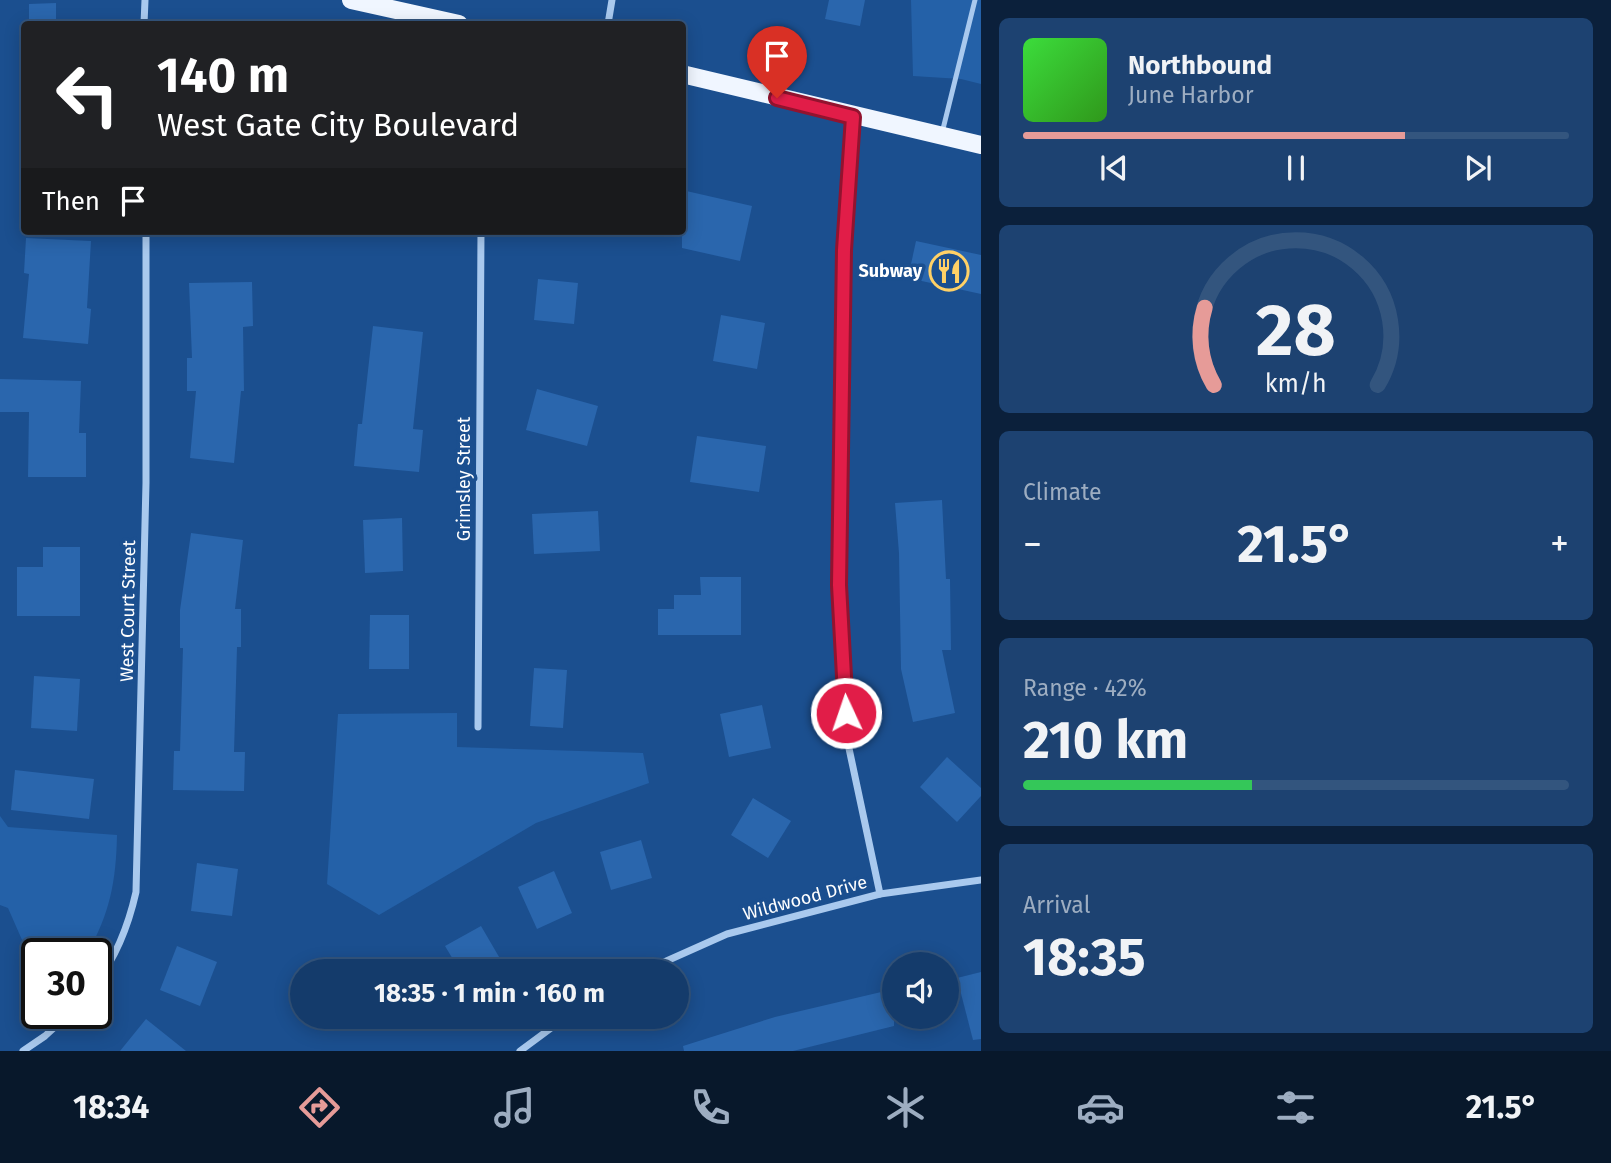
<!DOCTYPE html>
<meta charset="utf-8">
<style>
:root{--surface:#143b6b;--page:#1d4271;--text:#f1f3f6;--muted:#9dadc1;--line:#33557e;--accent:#e69b98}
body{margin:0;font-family:"Fira Sans",sans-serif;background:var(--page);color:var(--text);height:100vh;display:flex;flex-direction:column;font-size:26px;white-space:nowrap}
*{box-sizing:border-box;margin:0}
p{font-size:23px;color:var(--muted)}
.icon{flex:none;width:38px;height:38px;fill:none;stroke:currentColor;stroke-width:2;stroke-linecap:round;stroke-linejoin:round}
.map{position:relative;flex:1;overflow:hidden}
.drawer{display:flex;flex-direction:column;gap:18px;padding:18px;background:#0b203b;width:630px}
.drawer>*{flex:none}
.banner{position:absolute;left:21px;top:21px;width:665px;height:214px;border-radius:7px;box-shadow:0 4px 18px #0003,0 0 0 2px var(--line);background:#202124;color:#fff;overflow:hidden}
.tools{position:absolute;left:882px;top:952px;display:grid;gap:14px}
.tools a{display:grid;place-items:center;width:77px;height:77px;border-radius:50%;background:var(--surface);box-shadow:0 4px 18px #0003,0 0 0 2px var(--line);font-size:35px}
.speed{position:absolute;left:21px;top:938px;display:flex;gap:14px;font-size:35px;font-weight:700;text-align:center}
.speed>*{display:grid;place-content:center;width:91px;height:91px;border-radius:50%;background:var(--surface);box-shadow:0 4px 18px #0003,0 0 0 2px var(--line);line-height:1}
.speed .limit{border:4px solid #111;border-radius:10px;background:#fff;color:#111}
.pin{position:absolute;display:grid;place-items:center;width:60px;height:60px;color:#fff;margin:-72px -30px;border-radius:50% 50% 50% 0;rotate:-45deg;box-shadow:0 0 7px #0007}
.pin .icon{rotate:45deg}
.me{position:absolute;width:77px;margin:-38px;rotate:357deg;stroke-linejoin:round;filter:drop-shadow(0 0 5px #0008)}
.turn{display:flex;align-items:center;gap:24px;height:147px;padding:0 21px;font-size:32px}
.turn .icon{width:91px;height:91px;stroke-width:2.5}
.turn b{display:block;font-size:49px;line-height:60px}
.then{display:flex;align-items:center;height:66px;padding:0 21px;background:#0003;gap:14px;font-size:26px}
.big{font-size:52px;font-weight:700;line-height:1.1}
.drawer .widget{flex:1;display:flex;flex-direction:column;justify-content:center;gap:10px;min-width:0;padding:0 24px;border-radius:10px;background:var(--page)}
.drawer .dial{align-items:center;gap:0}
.dial svg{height:182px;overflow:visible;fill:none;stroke:var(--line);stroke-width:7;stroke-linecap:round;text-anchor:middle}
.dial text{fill:var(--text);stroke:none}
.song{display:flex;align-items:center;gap:21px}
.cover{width:84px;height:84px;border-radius:10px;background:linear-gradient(135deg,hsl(120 70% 55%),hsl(110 70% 35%))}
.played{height:7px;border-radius:4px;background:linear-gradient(90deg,var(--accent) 70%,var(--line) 70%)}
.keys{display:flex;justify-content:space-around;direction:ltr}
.heat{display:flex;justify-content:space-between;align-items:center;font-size:38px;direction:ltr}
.charge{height:10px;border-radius:5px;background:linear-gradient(90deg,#34c759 42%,var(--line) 0)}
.trip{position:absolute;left:290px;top:959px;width:399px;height:70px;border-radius:35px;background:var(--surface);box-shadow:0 4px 18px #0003,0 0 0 2px var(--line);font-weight:700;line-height:70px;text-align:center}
.dock{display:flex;height:112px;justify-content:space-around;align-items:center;background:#08182b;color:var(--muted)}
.dock .icon{width:49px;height:49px}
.dock .current{color:var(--accent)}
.dock b{font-size:32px;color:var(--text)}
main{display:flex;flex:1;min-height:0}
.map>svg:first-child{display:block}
.green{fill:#2461a8}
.building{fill:#2a66ad}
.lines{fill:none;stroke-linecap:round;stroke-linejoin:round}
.service{stroke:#a9c9ee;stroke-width:5}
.minor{stroke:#a9c9ee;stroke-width:7}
.primary{stroke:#f0f6ff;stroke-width:18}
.route-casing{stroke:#92132f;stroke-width:18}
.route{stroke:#e11d48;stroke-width:12}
.labels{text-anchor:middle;stroke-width:7;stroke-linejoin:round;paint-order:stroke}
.poi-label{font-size:18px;font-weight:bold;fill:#fff;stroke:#1b4f8f;text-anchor:end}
.street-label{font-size:18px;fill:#fff;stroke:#1b4f8f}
</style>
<main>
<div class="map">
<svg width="981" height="1051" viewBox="0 0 981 1051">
<rect width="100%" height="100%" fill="#1b4f8f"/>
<!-- green -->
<g class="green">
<path d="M911,0H981V84L961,79L913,76Z"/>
<path d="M457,713V747L643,753L649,783L536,823L379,915L327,884L338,714Z"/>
<path d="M0,816L8,827L117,835C116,882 110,913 87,954H37V974L8,908L0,905Z"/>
</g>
<!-- building -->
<g class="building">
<path d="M829,0H865L860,26L825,19Z"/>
<path d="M56,3V24H29V4Z"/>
<path d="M682,190L752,206L740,261L682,248Z"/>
<path d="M26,238L91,241L87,308L91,309L88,344L23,338L29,274L24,273Z"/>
<path d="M916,241L981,255V294L908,278Z"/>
<path d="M538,279L578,283L574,324L534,320Z"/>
<path d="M252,282L253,326L243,327L244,391H241L234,463L190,458L196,391H187V358H192L189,283Z"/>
<path d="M721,315L765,323L757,369L713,361Z"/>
<path d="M373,326L423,332L413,429L423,430L419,472L354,466L358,424H362Z"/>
<path d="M0,379L81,381L79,433H86V477H28L29,412H0Z"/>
<path d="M537,389L598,406L587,446L526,430Z"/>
<path d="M697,436L766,446L759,492L690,482Z"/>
<path d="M942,500L946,579H950L951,650H942L955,713L913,722L901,669L899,553L895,503Z"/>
<path d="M598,511L600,551L534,554L532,514Z"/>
<path d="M402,518L403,571L365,573L363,520Z"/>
<path d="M191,533L243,540L235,609H241V647H237L234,752H245L244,791L173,790L174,751H180L183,648H180V610Z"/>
<path d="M43,547H80V616H17V567H43Z"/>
<path d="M700,577H741V635H658V609H674V595H701Z"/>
<path d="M370,615H409V669H369Z"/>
<path d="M534,668L567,670L563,728L530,726Z"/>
<path d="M34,676L80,679L77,731L31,728Z"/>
<path d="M762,705L771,748L729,757L720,714Z"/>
<path d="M947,757L981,788V796L957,822L920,787Z"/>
<path d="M15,770L94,779L89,819L11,810Z"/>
<path d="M753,798L791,821L768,858L731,835Z"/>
<path d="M641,840L652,878L611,890L600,852Z"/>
<path d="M197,863L238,869L232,916L191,911Z"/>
<path d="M554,871L572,913L537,929L518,887Z"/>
<path d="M481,926L502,962L487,971H460L445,946Z"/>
<path d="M177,946L217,962L200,1006L160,990Z"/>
<path d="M981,972V1039L973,1040L957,978Z"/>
<path d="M894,989V1026L793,1051H684L683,1046L775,1017Z"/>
<path d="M146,1019L186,1051H120Z"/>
</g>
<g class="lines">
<!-- service -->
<path class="service" d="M942,133L975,0"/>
<!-- minor -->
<g class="minor">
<path d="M144,24L145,0"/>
<path d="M608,24L612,0"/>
<path d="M853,117L844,250L839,585L847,739L880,894"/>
<path d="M478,727L481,231"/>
<path d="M644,971L727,934L880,894L981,880"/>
<path d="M96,983C116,957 129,923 136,892L146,483V231"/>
<path d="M23,1051L45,1036L70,1013"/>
<path d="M520,1051L566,1017"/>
</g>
<!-- primary -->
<g class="primary">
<path d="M351,0L459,24"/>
<path d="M682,74L981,145"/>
</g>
</g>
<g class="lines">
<!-- route casing -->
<g class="route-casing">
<path id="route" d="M777,98L853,117L844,250L839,585L846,713"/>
</g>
<!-- route -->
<use href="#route" class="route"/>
</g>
<!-- icons -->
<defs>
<g id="restaurant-ring" transform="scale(2.0125)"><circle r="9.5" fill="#1b4f8f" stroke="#ffd166" stroke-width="1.5"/><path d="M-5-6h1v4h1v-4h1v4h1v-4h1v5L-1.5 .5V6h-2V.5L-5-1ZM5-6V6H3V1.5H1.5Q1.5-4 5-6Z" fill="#ffd166"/></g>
</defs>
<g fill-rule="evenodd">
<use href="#restaurant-ring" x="949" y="271"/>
</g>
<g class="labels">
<!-- poi labels -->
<g class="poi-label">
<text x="922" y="277">Subway</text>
</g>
<!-- street labels -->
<g class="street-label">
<text transform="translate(464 479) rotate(-90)" y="6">Grimsley Street</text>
<text transform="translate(128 611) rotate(-89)" y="6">West Court Street</text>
<text transform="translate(805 898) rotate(-15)" y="6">Wildwood Drive</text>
</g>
</g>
</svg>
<div class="tools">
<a><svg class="icon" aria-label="sound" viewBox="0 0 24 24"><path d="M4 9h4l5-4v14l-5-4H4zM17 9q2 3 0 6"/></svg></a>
</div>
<div class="speed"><div class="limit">30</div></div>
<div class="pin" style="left:777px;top:98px;background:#d93025"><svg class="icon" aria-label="arrive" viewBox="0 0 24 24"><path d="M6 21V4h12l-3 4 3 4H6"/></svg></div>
<svg class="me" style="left:846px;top:713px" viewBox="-20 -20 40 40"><circle r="17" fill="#e11d48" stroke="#fff" stroke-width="3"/><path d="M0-11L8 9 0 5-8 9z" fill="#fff"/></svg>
<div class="trip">18:35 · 1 min · 160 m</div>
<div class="banner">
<div class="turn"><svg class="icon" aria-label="left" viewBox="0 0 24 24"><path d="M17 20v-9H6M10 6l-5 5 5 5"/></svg><div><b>140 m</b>West Gate City Boulevard</div></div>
<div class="then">Then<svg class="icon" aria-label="arrive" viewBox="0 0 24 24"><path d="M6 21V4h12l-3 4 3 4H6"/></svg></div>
</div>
</div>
<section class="drawer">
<div class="widget">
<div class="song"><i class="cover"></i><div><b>Northbound</b><p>June Harbor</p></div></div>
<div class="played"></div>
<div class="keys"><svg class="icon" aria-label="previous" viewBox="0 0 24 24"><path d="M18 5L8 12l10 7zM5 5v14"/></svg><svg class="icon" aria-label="pause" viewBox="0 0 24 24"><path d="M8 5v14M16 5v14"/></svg><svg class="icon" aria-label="next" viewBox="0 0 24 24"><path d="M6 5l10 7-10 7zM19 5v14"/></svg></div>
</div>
<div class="widget dial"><svg viewBox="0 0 100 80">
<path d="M14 69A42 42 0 1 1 86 69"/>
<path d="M14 69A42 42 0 0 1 10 35" stroke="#e69b98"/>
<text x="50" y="56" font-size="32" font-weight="700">28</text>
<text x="50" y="72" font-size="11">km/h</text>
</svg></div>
<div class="widget"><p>Climate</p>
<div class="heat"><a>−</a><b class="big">21.5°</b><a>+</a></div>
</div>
<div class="widget"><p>Range · 42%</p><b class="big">210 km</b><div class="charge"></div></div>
<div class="widget"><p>Arrival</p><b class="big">18:35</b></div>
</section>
</main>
<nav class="dock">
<b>18:34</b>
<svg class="icon current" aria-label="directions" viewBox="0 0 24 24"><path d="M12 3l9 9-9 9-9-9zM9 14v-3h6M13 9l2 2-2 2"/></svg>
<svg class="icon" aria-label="music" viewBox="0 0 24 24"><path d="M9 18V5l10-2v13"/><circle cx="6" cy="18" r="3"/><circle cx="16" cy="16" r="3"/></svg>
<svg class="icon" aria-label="phone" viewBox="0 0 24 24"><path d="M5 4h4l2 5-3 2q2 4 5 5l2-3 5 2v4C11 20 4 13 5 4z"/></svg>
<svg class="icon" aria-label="climate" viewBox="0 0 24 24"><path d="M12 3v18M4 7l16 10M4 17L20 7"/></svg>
<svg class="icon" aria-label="car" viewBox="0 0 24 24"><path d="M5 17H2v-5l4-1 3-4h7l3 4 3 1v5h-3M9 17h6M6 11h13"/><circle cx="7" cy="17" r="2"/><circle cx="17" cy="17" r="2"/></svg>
<svg class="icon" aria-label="filters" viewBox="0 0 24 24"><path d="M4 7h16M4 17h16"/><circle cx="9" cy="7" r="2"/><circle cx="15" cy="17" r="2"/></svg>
<b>21.5°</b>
</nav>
